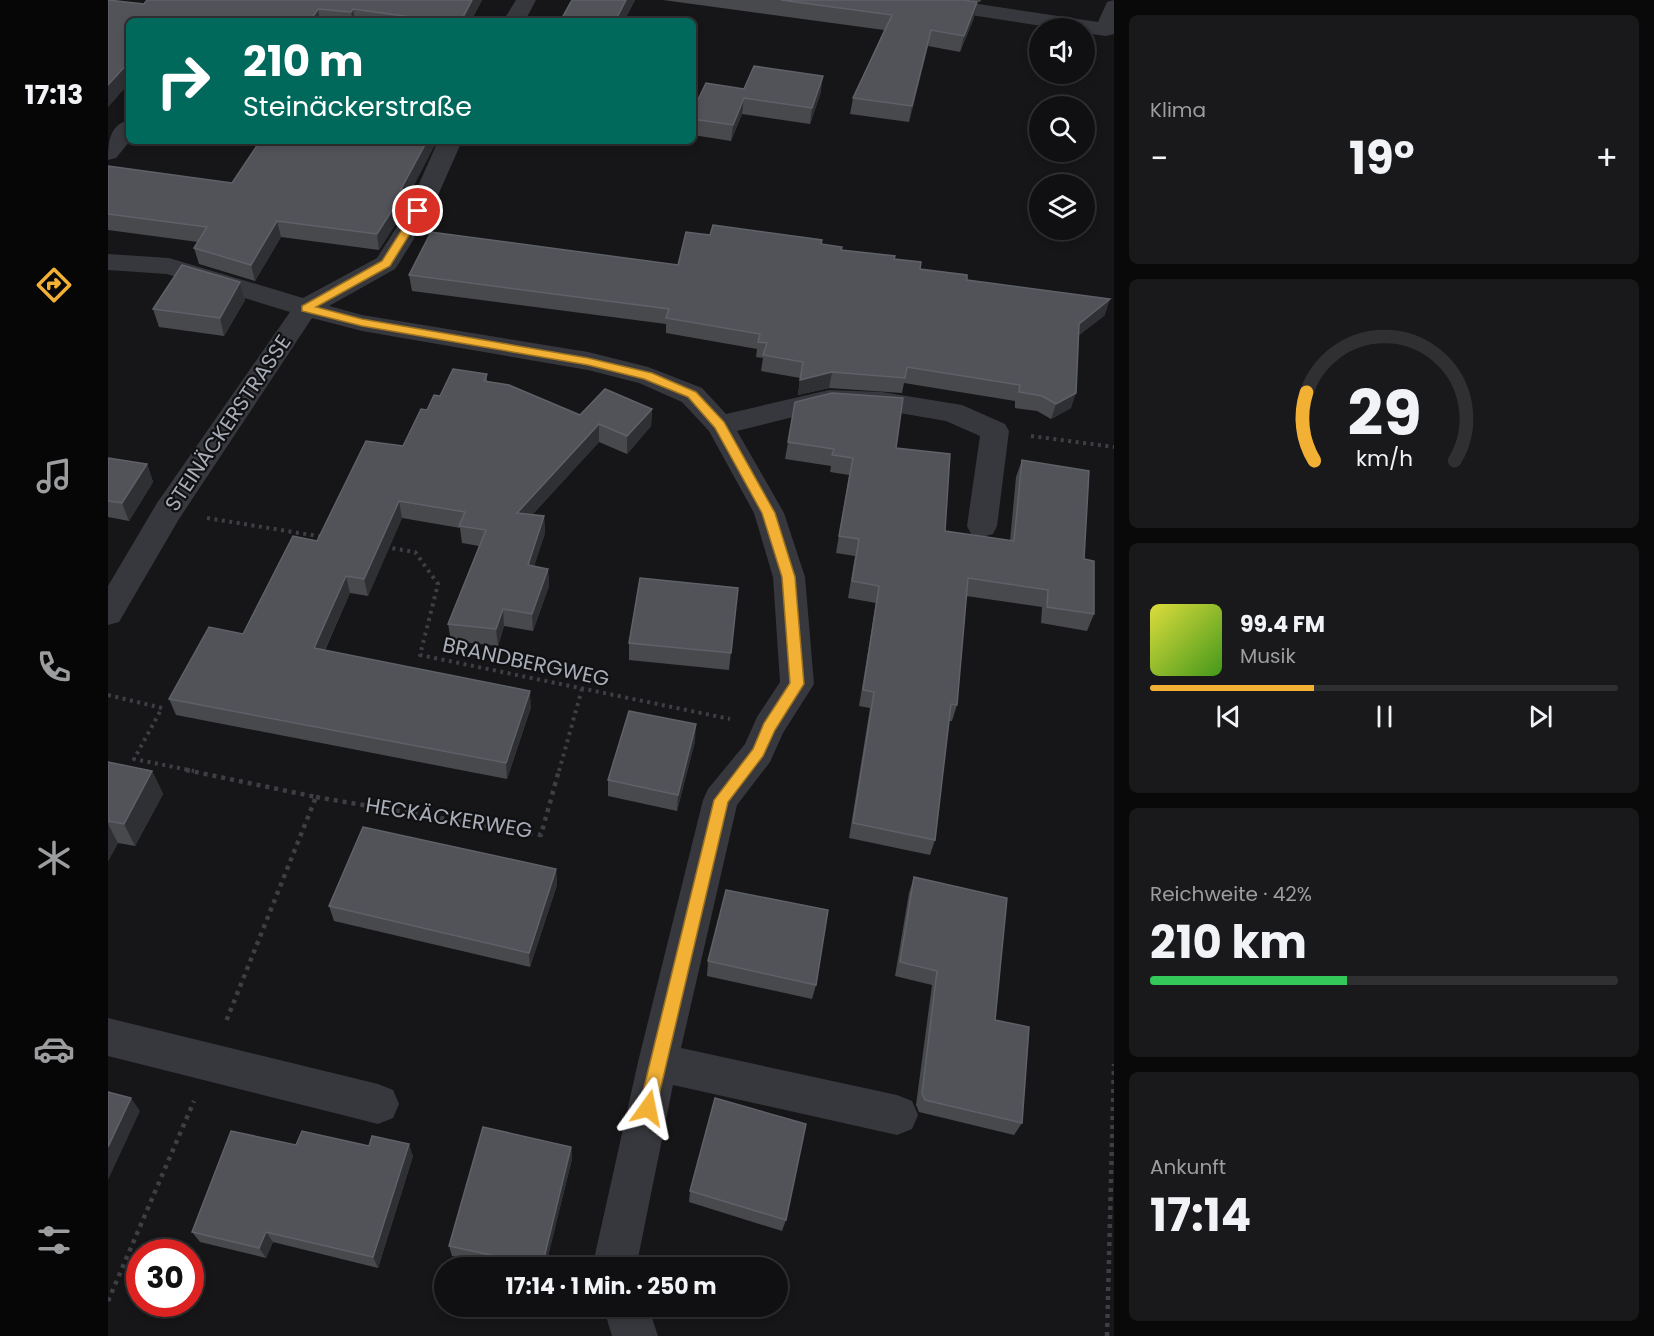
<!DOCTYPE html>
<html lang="de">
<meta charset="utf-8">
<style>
:root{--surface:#101012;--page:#19191b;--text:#f1f3f6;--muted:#9c9d9f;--line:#303032;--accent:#f2b134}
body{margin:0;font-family:Poppins,sans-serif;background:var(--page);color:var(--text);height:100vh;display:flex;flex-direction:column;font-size:22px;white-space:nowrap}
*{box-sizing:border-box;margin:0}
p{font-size:20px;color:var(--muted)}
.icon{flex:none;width:33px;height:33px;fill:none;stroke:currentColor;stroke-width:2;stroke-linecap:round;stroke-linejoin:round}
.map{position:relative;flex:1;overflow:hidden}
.sheet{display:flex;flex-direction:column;gap:15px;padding:15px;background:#09090a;width:540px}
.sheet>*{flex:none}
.hud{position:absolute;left:18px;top:18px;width:570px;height:126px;border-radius:9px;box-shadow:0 3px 9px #0003,0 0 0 2px var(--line);background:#00695c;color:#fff;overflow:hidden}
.tools{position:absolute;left:921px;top:18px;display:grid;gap:12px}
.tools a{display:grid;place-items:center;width:66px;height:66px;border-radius:50%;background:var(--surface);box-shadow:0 3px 9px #0003,0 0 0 2px var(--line);font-size:30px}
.speed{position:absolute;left:18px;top:1239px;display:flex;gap:12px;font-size:30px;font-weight:700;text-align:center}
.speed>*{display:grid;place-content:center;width:78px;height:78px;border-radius:50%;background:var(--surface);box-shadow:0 3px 9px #0003,0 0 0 2px var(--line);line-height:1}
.speed .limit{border:9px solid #d22;background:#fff;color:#111}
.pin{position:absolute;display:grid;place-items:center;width:51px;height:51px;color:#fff;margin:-26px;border:3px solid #fff;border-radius:50%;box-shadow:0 2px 6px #0007}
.me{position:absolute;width:66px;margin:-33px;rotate:12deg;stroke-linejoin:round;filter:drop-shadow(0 0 4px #0008)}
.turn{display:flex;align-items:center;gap:21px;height:126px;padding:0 18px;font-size:27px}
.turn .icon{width:78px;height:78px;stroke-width:2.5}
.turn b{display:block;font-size:42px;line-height:51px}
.big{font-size:45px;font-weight:700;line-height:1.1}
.sheet .tile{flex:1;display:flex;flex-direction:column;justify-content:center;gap:9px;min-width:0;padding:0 21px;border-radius:9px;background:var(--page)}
.sheet .dial{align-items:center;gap:0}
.dial svg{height:156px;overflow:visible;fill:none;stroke:var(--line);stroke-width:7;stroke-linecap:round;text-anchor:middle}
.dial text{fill:var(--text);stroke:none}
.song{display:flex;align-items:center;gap:18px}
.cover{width:72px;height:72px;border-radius:9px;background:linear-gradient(135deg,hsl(60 70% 55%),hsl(100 70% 35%))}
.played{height:6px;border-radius:3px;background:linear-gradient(90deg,var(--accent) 35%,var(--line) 35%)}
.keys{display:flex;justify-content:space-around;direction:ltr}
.heat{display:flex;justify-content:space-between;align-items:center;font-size:33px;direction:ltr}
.charge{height:9px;border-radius:4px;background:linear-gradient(90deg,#34c759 42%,var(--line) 0)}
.trip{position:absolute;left:326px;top:1257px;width:354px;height:60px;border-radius:30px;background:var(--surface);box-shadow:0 3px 9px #0003,0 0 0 2px var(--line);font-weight:700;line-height:60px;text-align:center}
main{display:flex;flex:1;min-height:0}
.menu{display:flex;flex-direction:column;width:108px;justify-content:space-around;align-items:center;background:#060607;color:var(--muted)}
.menu .icon{width:42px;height:42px}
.menu .selected{color:var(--accent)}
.menu b{font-size:27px;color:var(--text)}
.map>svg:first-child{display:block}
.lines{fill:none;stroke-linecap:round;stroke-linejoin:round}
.path-far1{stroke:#3d3f44;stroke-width:4;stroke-dasharray:3 4.5;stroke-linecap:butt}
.path{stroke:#3d3f44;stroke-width:4.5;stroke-dasharray:4 5;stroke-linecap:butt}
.minor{fill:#37383d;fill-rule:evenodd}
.wall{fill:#47494d}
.shaded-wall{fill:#2f3033}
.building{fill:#525359;stroke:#5f6168;stroke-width:1.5}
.route{fill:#f2b134;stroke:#9d7322;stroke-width:1.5}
.labels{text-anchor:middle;stroke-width:4.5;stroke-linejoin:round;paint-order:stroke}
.street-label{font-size:21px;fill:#a8adb8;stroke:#111113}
</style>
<main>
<nav class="menu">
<b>17:13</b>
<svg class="icon selected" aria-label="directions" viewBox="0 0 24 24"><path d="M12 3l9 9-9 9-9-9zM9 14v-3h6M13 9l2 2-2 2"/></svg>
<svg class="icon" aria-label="music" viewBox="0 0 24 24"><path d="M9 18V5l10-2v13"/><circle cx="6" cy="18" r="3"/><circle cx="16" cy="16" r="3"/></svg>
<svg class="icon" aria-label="phone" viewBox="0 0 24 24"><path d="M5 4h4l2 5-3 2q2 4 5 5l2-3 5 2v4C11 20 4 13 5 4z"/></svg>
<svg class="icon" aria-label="climate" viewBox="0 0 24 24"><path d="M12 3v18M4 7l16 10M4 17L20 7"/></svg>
<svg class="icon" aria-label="car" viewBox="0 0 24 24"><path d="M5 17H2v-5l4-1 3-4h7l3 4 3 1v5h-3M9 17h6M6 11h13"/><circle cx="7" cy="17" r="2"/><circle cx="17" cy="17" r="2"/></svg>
<svg class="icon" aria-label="filters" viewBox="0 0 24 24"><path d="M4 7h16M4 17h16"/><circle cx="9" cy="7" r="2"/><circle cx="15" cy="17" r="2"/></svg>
</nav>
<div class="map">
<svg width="1006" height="1336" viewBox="0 0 1006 1336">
<rect width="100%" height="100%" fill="#161618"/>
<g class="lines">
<!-- path-far1 -->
<g class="path-far1">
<path d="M923,436L1006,447"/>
<path d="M99,518L216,537"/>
<path d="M277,547L307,552L330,584L312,655L622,719"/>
<path d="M0,695L54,708L26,759L86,771"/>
<path d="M451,771L474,689"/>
</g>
<!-- path -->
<g class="path">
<path d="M78,770L208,797L117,1024"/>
<path d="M208,797L433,835L451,770"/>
<path d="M0,1301L86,1101"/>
<path d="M999,1336L1006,1064"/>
</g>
<!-- minor -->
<g class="minor">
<path d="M408,0H428L417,21H395Z"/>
<path d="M794,0H844L990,22L999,2L1006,0V34L998,36L976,33V28H947L804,6L797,4Z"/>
<path d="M21,120L22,141L8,158L0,160C0,143 1,125 21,120Z"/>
<path d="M330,141H354L323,211L291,263L287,269L221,306L254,315L480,352L540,367L594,388L618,414L721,390L774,392L854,405L897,424L901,431L889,526L885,534L874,537L863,534L859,526L872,436L838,421L774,410L721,408L629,431L676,513L697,577L706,684L675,733L662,762L629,805L573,1048L789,1095L804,1101L810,1115L804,1129L789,1135L565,1085L528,1268H484L530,1062L595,800L600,789L637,744L649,717L672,682L665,577L646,513L601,431L574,402L531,383L480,370L254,331L204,318L71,519L11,622L0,625V586L49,503L182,312L59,274L0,270V254L61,258L195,298L269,258L299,211Z"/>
<path d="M0,1018L270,1084L285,1090L291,1104L285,1118L270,1124L0,1056Z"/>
<path d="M495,1306H540L550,1336H504Z"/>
</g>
</g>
<!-- wall -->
<g class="wall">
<path d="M0,0L36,4L39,0H374L363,21H21V83L0,107Z"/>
<path d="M464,0H527L516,21H454V18Z"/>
<path d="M555,0H856L866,18L852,52L820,46L801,122L742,114L745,98L776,30Z"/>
<path d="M859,0H873L872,2Z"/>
<path d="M636,89L713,92L702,124L634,114L623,141L585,135V110Z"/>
<path d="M0,166L124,183L298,201L299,206L271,250L173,237L147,281L91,264L86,248L90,242L0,230Z"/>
<path d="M713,244L733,250L786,259L812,269L997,315L971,335L963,408L943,419L929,411L907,408V401L796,383L794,393L721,388L690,395L692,378L653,371L655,358L648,357L649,349L558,333V324L304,291L301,275L570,265Z"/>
<path d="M132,282L137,300L116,336L51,327L45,309Z"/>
<path d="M379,374V381L472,415L544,409L543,426L519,454L491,442L424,515L436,516L437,533L426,566L440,569L441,586L425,631L396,626L390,646L343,641L340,624L371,546L354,543L352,528L294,518L260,596L242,593L217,650L423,707L399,779L68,715L61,699L135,634L209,541L295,446L319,410L332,396Z"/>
<path d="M680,442L788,448L837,531L902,541L908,477L914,460L976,559L986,614L979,631L933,623L934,607L858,596L849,705L844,721H841L827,840L822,855L741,838L762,708L751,706L768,603L740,598L747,556L728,553L741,475L722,472L723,466L677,459Z"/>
<path d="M0,458L39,464L45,482L21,521L0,517Z"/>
<path d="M630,588L621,670L521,660V643Z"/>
<path d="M587,741L569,811L500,796V780Z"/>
<path d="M0,762L44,771L55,794L27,846L10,843L0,861Z"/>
<path d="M448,869L449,885L422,967L226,921L221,906Z"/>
<path d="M806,877L887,1020L914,1123L906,1135L811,1112L808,1105L824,985L787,976L801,893Z"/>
<path d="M600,961L708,985L704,999L599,976Z"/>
<path d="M188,1145L305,1156L270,1268L165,1242L158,1258L92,1242L84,1232Z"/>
<path d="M463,1147L464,1159L437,1268H394L344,1256L341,1246Z"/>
<path d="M582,1191L678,1220L674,1231L581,1202Z"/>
</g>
<!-- shaded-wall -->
<g class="shaded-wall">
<path d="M364,0H374L363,21H353Z"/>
<path d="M518,0H527L516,21H507Z"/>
<path d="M869,2L866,18L852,52L856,36Z"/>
<path d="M210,9L212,21H202Z"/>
<path d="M245,9L247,21H245L243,12Z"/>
<path d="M823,30L820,46L801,122L804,106Z"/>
<path d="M21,62V83L0,107V85Z"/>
<path d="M715,76L713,92L702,124L704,108Z"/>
<path d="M636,98L634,114L623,141L625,125Z"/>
<path d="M319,141H329L298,201L299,206L297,210L271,250L269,234Z"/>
<path d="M169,221L173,237L147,281L143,265Z"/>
<path d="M132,282L137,300L116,336L112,318Z"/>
<path d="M1002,299L997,315L966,339L971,324Z"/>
<path d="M724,372L721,388L690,395L692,380Z"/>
<path d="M968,393L963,408L943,419L948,404Z"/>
<path d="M544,409L543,426L519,454V436Z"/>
<path d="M491,424V442L410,530L409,513Z"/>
<path d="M39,464L45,482L21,521L14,503Z"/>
<path d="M291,501L294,518L260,596L256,579Z"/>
<path d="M436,516L437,533L421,582L420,565Z"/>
<path d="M440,569L441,586L425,631L424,614Z"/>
<path d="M238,576L242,593L210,664L206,648Z"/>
<path d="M395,609L396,626L390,646L388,629Z"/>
<path d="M422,691L423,707L399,779L398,763Z"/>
<path d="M588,724L587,741L569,811L570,795Z"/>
<path d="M44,771L55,794L27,846L16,824Z"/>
<path d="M0,824L10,843L0,861Z"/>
<path d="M448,869L449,885L422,967L421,953Z"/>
<path d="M23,1098L32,1111L0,1180V1147Z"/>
<path d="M301,1144L305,1156L270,1268L265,1257Z"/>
<path d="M463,1147L464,1159L437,1268H434Z"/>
<path d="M158,1232L165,1242L158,1258L151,1248Z"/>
</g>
<!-- building -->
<g class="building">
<path d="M0,0L36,4L39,0H364L353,21H332L245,9L243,12L210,9L202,21H21V62L0,85Z"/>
<path d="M464,0H518L507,21H478L454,18Z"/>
<path d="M673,0H856L869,2L856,36L823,30L804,106L745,98L784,15Z"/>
<path d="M646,66L715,76L704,108L636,98L625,125L585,119V110L598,83L636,89Z"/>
<path d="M152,141H319L293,189L297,190L295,193L269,234L169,221L143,265L86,248L99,227L0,214V166L124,183Z"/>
<path d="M605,225L714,240L713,244L734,247L733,250L787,256L786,259L813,262L812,269L859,275V280L1002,299L971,324L968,393L948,404L934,396L911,392L912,385L799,367L797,378L724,372L692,380L695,362L655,355L659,343L650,342L652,334L558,318L561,309L301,275L323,232L570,265L578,232L602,235Z"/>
<path d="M74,265L132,282L112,318L45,309Z"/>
<path d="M345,369L379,374L376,381L401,385L472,415L497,389L544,409L519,436L491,424L409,513L436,516L420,565L440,569L424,614L395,609L388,629L340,624L378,530L351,526L357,512L291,501L256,579L238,576L206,648L422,691L398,763L61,699L101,627L135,634L185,536L209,541L258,441L295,446L313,409L319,410L326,395L332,396Z"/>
<path d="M724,393L795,398L788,448L842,454L837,531L906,541L914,460L981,471L976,559L986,561V614L939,607L940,590L860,578L849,705L843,704L827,840L745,823L766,692L755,690L771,586L744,581L751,539L731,536L745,458L724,455L726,449L680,442L687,402Z"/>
<path d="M0,458L39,464L14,503L0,501Z"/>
<path d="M532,578L630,588L623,653L521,643Z"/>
<path d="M521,711L588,724L570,795L500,780Z"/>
<path d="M0,762L44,771L16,824L0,821Z"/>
<path d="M255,827L448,869L421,953L221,906Z"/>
<path d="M806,877L899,898L887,1020L921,1027L914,1123L817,1100L814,1093L829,971L792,962Z"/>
<path d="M618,890L720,910L708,985L600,961Z"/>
<path d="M0,1092L23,1098L0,1147Z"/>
<path d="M607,1098L698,1124L678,1220L582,1191Z"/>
<path d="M375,1127L463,1147L434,1266L341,1246Z"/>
<path d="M123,1131L188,1145L194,1131L261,1146L264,1136L301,1144L265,1257L158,1232L151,1248L84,1232Z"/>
</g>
<!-- route -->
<path class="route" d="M307,209L316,211L282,266L208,307L254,319L480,358L544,373L588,392L616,422L667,513L687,577L696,684L667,730L655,756L620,802L548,1108L546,1114L540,1116L534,1114L531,1108L606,800L645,749L656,723L682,683L674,577L654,513L607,428L580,397L536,379L480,365L254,326L194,311V306L274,261Z"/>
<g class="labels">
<!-- street labels -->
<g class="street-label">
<text transform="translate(120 423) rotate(-56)" y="7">STEINÄCKERSTRASSE</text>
<text transform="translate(418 662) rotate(12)" y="7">BRANDBERGWEG</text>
<text transform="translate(341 818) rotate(9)" y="7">HECKÄCKERWEG</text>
</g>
</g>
</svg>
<div class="tools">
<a><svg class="icon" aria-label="sound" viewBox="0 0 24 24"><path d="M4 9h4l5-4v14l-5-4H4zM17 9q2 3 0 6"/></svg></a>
<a><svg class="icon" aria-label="search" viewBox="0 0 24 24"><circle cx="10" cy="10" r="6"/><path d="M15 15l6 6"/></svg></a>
<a><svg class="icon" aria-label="layers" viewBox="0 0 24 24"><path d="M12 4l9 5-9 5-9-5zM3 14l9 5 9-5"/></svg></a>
</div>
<div class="speed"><div class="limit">30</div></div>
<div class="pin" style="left:310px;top:211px;background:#d93025"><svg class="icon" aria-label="arrive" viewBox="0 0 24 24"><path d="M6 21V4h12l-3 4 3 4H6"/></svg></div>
<svg class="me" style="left:540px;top:1108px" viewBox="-20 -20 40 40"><path d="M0-17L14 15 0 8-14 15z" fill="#f2b134" stroke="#fff" stroke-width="4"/></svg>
<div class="trip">17:14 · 1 Min. · 250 m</div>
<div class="hud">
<div class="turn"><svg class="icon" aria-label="right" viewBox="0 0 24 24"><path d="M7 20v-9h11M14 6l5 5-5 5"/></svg><div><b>210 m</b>Steinäckerstraße</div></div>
</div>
</div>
<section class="sheet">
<div class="tile"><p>Klima</p>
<div class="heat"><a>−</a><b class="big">19°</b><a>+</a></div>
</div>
<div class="tile dial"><svg viewBox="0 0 100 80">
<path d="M14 69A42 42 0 1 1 86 69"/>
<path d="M14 69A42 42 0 0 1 10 34" stroke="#f2b134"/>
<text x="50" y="56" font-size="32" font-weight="700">29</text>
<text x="50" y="72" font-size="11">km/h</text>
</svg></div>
<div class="tile">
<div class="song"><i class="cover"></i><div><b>99.4 FM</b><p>Musik</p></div></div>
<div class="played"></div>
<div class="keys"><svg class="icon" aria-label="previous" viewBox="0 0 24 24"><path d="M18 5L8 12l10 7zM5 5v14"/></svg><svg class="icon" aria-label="pause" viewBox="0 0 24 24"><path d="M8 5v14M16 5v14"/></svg><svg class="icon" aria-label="next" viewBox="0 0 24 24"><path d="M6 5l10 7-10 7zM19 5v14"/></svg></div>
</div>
<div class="tile"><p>Reichweite · 42%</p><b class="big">210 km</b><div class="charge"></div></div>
<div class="tile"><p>Ankunft</p><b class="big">17:14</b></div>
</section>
</main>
